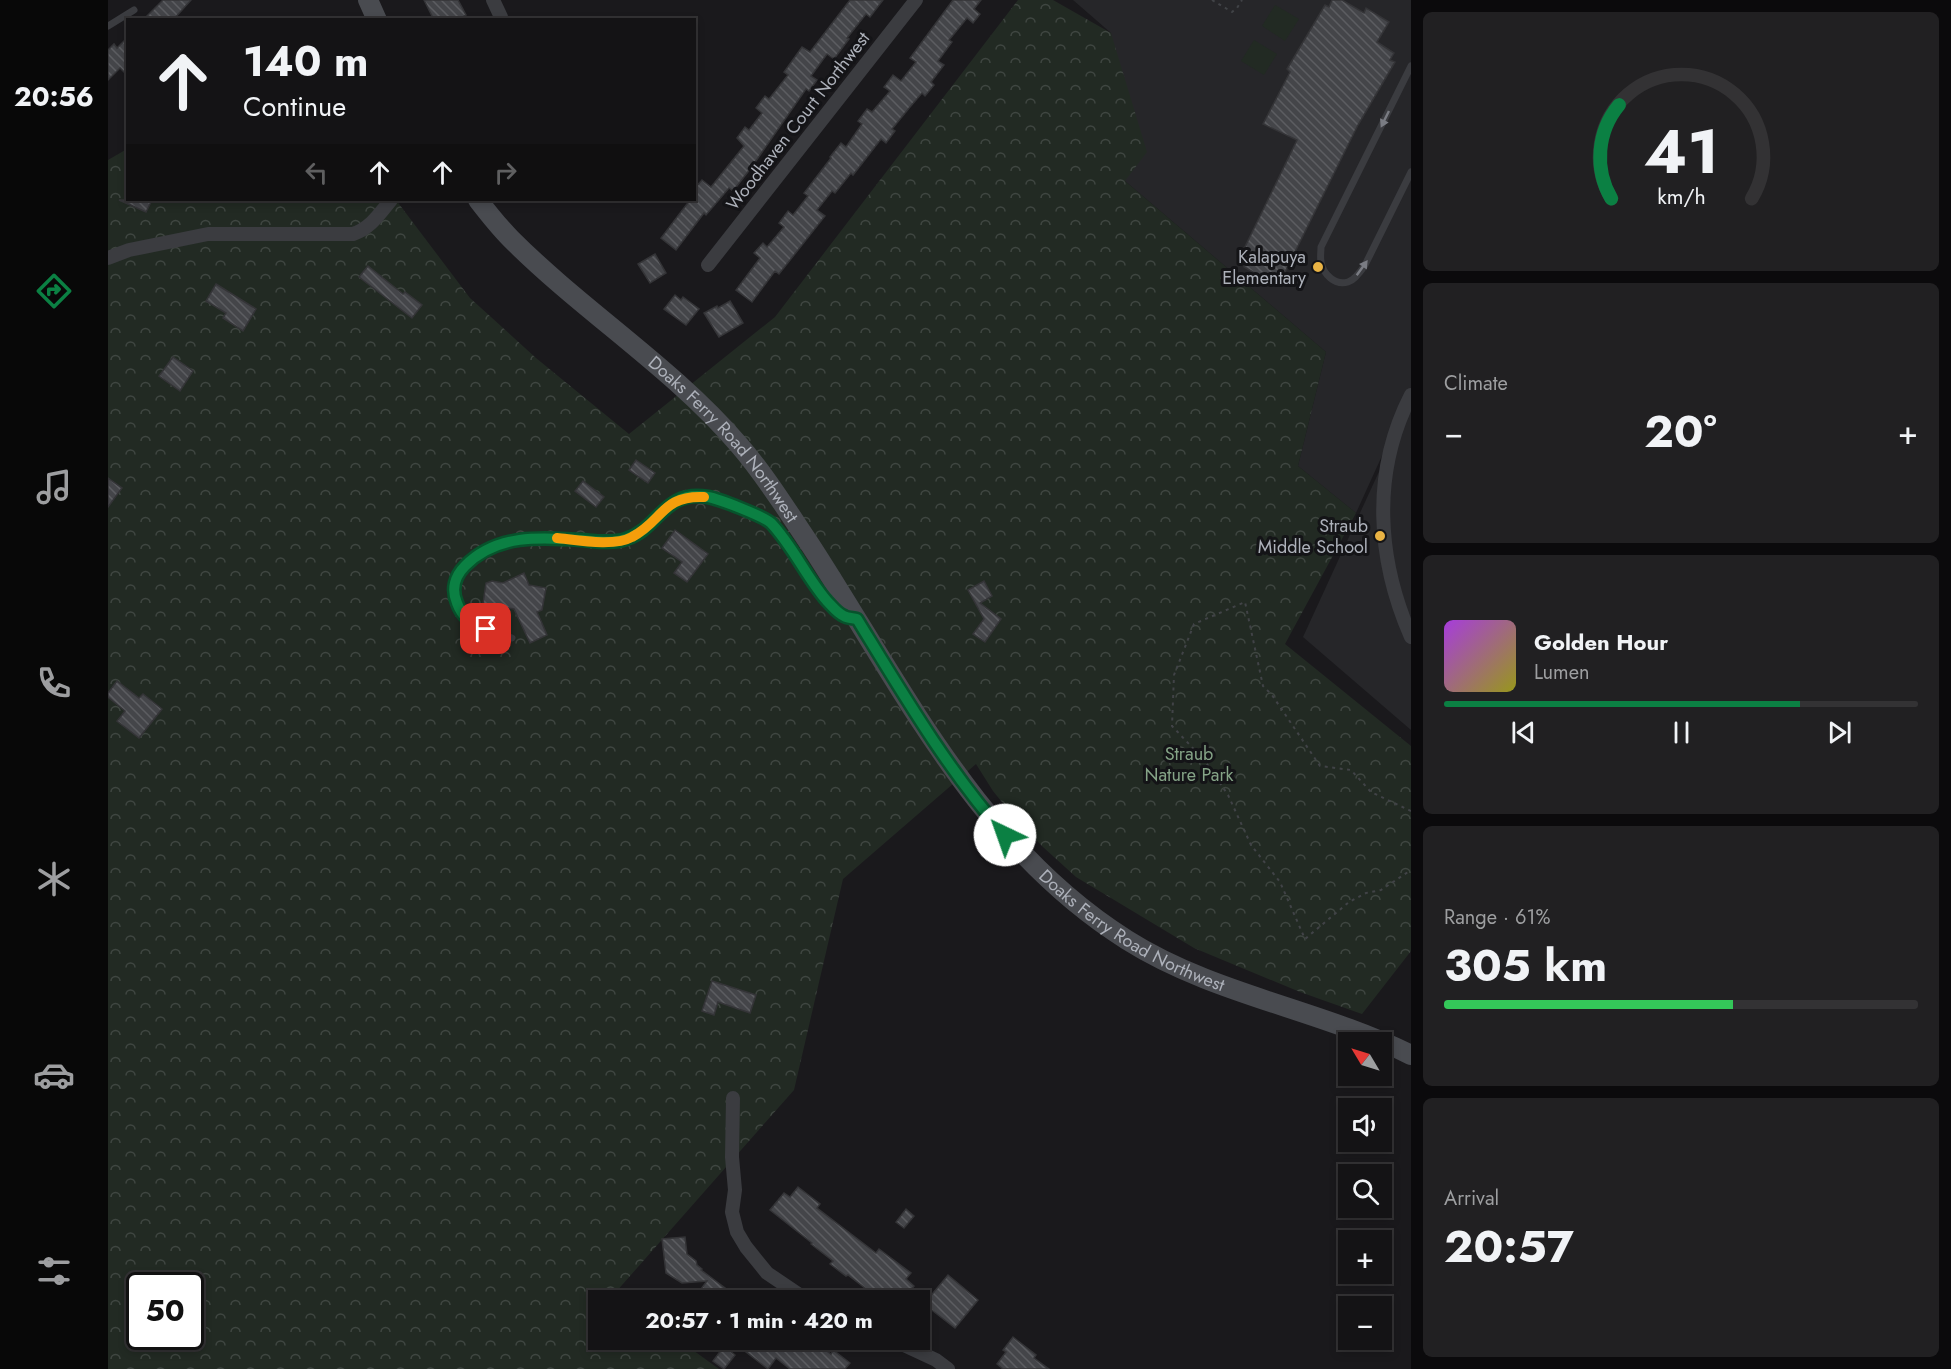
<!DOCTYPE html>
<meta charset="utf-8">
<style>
:root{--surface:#141315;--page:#212022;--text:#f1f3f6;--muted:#9d9ea0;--line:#333234;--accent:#0b8043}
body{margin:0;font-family:Jost,sans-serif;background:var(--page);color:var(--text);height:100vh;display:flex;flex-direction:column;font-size:22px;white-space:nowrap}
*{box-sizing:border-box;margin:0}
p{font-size:20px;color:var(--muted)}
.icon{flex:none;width:33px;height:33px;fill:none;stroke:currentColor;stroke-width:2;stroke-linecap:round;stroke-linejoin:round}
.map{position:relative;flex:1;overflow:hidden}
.drawer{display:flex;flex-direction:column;gap:12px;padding:12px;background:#0b0a0c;width:540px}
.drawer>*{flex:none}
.top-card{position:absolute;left:18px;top:18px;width:570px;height:183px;border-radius:0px;box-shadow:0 3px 9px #0003,0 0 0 2px var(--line);background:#141315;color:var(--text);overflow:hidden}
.needle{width:39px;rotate:308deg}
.buttons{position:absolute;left:1230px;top:1032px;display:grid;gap:12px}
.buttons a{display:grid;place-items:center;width:54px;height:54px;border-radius:0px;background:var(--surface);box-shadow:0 3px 9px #0003,0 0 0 2px var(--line);font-size:30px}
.speed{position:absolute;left:18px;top:1272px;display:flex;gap:12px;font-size:30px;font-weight:700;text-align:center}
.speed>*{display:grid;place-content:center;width:78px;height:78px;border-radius:50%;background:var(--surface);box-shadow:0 3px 9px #0003,0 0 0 2px var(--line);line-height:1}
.speed .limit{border:3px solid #111;border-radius:9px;background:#fff;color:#111}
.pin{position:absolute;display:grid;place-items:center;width:51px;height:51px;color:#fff;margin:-26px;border-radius:12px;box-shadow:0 3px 9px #0006}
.me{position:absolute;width:66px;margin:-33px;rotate:318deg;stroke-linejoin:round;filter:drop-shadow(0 0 4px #0008)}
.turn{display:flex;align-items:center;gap:21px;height:126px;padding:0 18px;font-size:27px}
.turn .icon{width:78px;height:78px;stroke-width:2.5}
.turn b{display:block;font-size:42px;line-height:51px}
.lanes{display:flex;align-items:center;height:57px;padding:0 18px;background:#0003;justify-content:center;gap:30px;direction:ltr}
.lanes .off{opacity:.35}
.big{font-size:45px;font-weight:700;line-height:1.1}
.drawer .card{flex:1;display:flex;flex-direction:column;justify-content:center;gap:9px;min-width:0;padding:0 21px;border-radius:9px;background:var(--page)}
.drawer .dial{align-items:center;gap:0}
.dial svg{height:156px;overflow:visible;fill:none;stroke:var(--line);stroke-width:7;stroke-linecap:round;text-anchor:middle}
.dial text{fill:var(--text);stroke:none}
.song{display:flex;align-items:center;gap:18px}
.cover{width:72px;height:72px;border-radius:9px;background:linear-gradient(135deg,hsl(280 70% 55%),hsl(60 70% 35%))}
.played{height:6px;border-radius:3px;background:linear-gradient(90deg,var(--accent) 75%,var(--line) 75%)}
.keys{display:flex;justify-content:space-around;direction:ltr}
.heat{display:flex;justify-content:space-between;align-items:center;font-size:33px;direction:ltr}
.charge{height:9px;border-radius:4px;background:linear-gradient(90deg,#34c759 61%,var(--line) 0)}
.trip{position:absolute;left:480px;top:1290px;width:342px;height:60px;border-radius:0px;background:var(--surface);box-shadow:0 3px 9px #0003,0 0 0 2px var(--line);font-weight:700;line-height:60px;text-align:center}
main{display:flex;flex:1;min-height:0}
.tab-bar{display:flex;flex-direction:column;width:108px;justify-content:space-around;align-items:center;background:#080808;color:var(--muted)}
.tab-bar .icon{width:42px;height:42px}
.tab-bar .active{color:var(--accent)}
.tab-bar b{font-size:27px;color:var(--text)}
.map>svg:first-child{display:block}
.built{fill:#262629}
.green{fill:#222a23}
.forest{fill:url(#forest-crowns);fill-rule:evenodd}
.building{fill:url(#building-back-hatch);stroke:#343437;stroke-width:1.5}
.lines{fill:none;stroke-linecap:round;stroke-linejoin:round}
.path{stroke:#414347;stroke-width:2;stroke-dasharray:3 4.5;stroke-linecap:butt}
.lane{stroke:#3b3c40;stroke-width:7}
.street{stroke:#3b3c40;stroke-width:14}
.secondary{stroke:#494b50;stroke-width:20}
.oneway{fill:#7a7c83}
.route-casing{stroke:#07532c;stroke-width:15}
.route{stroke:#0b8043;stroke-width:10}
.slow{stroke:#f59e0b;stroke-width:10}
.poi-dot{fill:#e9b344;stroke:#141417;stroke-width:2}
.labels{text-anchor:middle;stroke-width:6;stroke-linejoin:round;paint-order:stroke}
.street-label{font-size:18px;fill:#adb1ba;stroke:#141417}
.poi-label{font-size:18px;fill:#adb1ba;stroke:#141417;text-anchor:end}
.park-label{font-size:18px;fill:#85a487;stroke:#141417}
</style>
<main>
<nav class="tab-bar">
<b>20:56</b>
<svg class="icon active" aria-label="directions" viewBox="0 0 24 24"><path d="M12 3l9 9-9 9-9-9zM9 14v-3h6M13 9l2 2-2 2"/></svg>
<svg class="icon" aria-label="music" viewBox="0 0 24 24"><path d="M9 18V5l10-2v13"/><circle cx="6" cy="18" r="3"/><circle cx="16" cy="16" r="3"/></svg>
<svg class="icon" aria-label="phone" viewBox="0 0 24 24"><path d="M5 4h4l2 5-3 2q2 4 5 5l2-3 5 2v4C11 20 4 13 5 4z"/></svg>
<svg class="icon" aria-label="climate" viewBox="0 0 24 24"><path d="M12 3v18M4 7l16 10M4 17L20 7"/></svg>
<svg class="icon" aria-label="car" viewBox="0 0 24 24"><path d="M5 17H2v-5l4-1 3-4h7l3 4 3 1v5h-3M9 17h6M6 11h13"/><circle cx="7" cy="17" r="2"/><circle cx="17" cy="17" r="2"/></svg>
<svg class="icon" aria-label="filters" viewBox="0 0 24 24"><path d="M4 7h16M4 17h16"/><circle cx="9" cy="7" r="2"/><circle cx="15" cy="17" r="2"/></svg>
</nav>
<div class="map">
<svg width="1303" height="1369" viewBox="0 0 1303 1369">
<defs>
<pattern id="forest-crowns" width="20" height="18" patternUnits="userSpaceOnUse" patternTransform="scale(1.5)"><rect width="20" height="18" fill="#222a23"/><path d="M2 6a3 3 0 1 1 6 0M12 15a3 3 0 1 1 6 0" fill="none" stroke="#3f4641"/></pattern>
<pattern id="building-back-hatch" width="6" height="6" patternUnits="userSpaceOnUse" patternTransform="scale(1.5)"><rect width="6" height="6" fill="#444549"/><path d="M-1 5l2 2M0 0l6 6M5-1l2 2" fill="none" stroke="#5c5d61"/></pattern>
</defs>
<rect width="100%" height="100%" fill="#1a191c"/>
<!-- built -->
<g class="built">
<path d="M965,0H1303V392L1248,513L1190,466L1218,352L1017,181L1003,33Z"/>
<path d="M1303,402V730L1195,637Z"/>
</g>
<!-- green -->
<g class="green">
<path d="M1167,5L1191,19L1177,41L1154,26Z"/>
<path d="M1146,40L1169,54L1156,75L1133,61Z"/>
</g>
<!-- forest -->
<path class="forest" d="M910,0H945L1003,33L1039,152L1017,181L1218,352L1190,466L1248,513L1177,644L1303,746V951L1254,1014L1192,992L1086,948L968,877L935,847L906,817L885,791L868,764L735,879L686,1090L507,1293L517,1300H490V1340H571L611,1369H0V160L19,149L20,200H288L362,298L428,358L521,434L667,317ZM32,1286H82V1336H32Z"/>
<!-- building -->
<g class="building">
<path d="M55,0H83L65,20H35Z"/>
<path d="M316,0H350L358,15L350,20H326Z"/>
<path d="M742,0H775L762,17L758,14L739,38L741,39L726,59L719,54L703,76L709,80L701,91L698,89L643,168L625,191L621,188L598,215L596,213L568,250L553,238L582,200H586V189L594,180L603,187L636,146L629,138L637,127L641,130L654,113L648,108L657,96L661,99L680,75L676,72L694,47L702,52Z"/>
<path d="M845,0H873L866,9L872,14L865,23L859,18L841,40L844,42L830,61L836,65L823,82L826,85L817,96L814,93L802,107L784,129L787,131L778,143L773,139L745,175L743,173L727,193L724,191L709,210L717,216L671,274L667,271L644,302L628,290L652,258L646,253L655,243L659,247L676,227L671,223L680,211L685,215L700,196L696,193L723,158L722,157L733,143L738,147L754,124L750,121L759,109L764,112L782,91L776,87L785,75L793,81L808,62L802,58Z"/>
<path d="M1224,0H1234L1256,13L1258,8L1281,22L1269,42L1286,53L1282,60L1287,62L1250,125L1173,280L1163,275L1159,280L1136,267L1139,258L1133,255L1189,140L1155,124L1182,72L1179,69L1217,5L1221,7Z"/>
<path d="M20,37V76L12,68L0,80V50L6,44L9,48Z"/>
<path d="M11,200H44L38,212Z"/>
<path d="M547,254L558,273L542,283L530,264Z"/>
<path d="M260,266L295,294L297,292L314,305L304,318L251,277Z"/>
<path d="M108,284L148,309L135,331L115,318L118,313L98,301Z"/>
<path d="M567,295L573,300L575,297L591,309L578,325L556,309Z"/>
<path d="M622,301L635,323L611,337L596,313L609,306L610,308Z"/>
<path d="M65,357L85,371L72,391L51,376Z"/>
<path d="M528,460L547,473L540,483L521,470Z"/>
<path d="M0,478L14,488L0,507Z"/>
<path d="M475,481L496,497L488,507L467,491Z"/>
<path d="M567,530L600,554L579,582L566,573L574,562L554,548Z"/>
<path d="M416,573L421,585L438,588L434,610L429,612L439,635L422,643L406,609L375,604L378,583L384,581L395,583Z"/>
<path d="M876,581L884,596L872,603L893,619L877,642L865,634L876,619L860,590Z"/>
<path d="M9,681L31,698L35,694L54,709L31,738L9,721L17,711L0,697V693Z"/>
<path d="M604,981L648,995L642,1013L610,1002L606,1015L594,1011Z"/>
<path d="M690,1187L712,1204L709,1208L768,1253L771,1249L803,1273L798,1279L806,1286L795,1300H784L778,1296L775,1299L768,1293L766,1295L740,1275L738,1276L722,1264L725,1261L703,1244L704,1243L662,1210L676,1193L682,1197Z"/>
<path d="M798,1209L806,1216L796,1228L788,1222Z"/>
<path d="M577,1237L579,1254L588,1261L589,1265L594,1269L593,1270L633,1300H585L599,1281L574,1283L558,1273L554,1239Z"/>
<path d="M840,1275L870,1300L847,1328L816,1304Z"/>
<path d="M905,1337L928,1355L926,1358L941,1369H895L889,1364L898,1352L895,1350Z"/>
<path d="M633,1340H675L690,1351L699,1340H704L723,1354L725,1350L742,1363L737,1369H682L668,1358L660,1369L629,1345Z"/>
<path d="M616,1346L627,1355L616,1369L605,1361Z"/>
</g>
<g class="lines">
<!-- path -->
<g class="path">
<path d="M1104,0L1124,12L1129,8L1134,0"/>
<path d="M1303,811L1263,792L1243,770L1212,766L1164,695L1155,686L1137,602L1086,624L1066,675L1064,726L1097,761L1120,795L1143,845L1172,882L1197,939L1241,902L1258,893L1273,890L1303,870"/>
</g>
<!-- lane -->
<g class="lane">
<path d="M0,26L26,10"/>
<path d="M1303,66L1213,247C1213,252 1212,257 1213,262C1215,274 1227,286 1240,282C1247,280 1253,271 1257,265L1303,172"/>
<path d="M404,638C383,631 353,626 348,599C345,583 349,574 360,563C388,533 436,537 473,540C487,541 504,543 518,539C551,530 555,490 599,497C611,499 654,515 662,523C687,546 711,611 744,618"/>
</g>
<!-- street -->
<g class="street">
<path d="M385,0L393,17"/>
<path d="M0,258L21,250L100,234H245C263,228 272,213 283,200"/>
<path d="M600,265L808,0"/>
<path d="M1303,395C1263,473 1269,559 1303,637"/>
<path d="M625,1098L624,1157L627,1190L624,1212L629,1232L638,1247L659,1273L699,1300"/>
<path d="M785,1340L828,1360L840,1369"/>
</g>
<!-- secondary -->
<g class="secondary">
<path d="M260,0L269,20"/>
<path id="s1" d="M370,200C380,213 391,227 403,239C476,312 564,367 631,445C658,476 680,512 703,546C795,688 871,847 1019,940C1106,995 1211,1009 1303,1055"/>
</g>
</g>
<!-- one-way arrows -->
<defs><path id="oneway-solid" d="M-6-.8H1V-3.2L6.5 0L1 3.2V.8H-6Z" transform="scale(1.5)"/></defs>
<g class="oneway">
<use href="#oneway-solid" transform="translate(1277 119) rotate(116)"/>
<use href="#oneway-solid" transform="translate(1254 268) rotate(-54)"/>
</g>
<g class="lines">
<!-- route casing -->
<g class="route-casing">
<path id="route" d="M378,629C365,625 354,617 349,603C343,589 347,576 357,566C388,534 433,537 473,540C487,541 505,544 518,539C551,529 556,489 600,497C611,499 655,516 663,523C685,546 698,577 719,601C724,606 729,613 736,616C739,618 745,618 749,619C795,694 839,769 897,835"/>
</g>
<!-- route -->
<use href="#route" class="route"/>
<!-- slow -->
<path class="slow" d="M449,538C469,540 506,547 524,537C555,521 554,495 596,497"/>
</g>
<!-- markers -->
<g class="poi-dot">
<circle cx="1210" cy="267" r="6"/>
<circle cx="1272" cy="536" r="6"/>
</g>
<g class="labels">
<!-- street labels -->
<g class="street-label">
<text transform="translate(690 121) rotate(-52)" y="6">Woodhaven Court Northwest</text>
<text dy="6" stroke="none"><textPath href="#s1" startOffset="344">Doaks Ferry Road Northwest</textPath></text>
<text dy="6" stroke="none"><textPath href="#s1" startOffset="992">Doaks Ferry Road Northwest</textPath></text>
</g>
<!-- poi labels -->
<g class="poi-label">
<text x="1198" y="263">Kalapuya<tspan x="1198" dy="21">Elementary</tspan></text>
<text x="1260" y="532">Straub<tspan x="1260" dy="21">Middle School</tspan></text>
</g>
<!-- park labels -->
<g class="park-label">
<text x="1081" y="760">Straub<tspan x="1081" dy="21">Nature Park</tspan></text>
</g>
</g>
</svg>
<div class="buttons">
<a><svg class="needle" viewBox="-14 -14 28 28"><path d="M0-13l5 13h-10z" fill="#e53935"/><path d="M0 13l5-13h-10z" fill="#9d9ea0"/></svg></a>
<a><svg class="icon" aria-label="sound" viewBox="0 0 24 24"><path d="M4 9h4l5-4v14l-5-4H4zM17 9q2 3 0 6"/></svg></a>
<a><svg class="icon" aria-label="search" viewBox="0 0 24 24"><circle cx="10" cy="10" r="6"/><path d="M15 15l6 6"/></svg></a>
<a>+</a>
<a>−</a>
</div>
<div class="speed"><div class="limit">50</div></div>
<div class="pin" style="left:378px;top:629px;background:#d93025"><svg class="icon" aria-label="arrive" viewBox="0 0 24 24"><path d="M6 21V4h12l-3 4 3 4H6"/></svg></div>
<svg class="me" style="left:897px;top:835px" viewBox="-20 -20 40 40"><circle r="19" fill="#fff"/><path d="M0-13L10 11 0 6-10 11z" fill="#0b8043"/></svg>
<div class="trip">20:57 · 1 min · 420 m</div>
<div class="top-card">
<div class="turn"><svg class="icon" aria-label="ahead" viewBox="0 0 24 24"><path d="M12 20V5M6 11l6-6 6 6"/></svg><div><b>140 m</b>Continue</div></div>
<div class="lanes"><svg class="icon off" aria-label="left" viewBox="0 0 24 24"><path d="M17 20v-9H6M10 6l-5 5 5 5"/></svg><svg class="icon" aria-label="ahead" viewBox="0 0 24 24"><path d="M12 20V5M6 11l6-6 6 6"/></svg><svg class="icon" aria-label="ahead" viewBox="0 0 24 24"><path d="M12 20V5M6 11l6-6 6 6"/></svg><svg class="icon off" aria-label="right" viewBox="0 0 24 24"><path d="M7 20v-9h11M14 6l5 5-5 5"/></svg></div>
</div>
</div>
<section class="drawer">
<div class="card dial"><svg viewBox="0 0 100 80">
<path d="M14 69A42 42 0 1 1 86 69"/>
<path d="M14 69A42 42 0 0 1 18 21" stroke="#0b8043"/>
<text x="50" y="56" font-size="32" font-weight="700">41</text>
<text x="50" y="72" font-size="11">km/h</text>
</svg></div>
<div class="card"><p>Climate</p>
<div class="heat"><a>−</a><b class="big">20°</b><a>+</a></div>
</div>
<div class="card">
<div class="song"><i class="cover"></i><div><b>Golden Hour</b><p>Lumen</p></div></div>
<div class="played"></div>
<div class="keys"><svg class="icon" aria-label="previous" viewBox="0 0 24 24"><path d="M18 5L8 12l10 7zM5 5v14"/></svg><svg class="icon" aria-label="pause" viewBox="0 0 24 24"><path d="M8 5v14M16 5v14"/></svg><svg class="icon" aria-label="next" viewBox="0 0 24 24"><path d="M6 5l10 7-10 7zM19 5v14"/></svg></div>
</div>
<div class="card"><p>Range · 61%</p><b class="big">305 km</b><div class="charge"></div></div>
<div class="card"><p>Arrival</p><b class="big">20:57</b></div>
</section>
</main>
